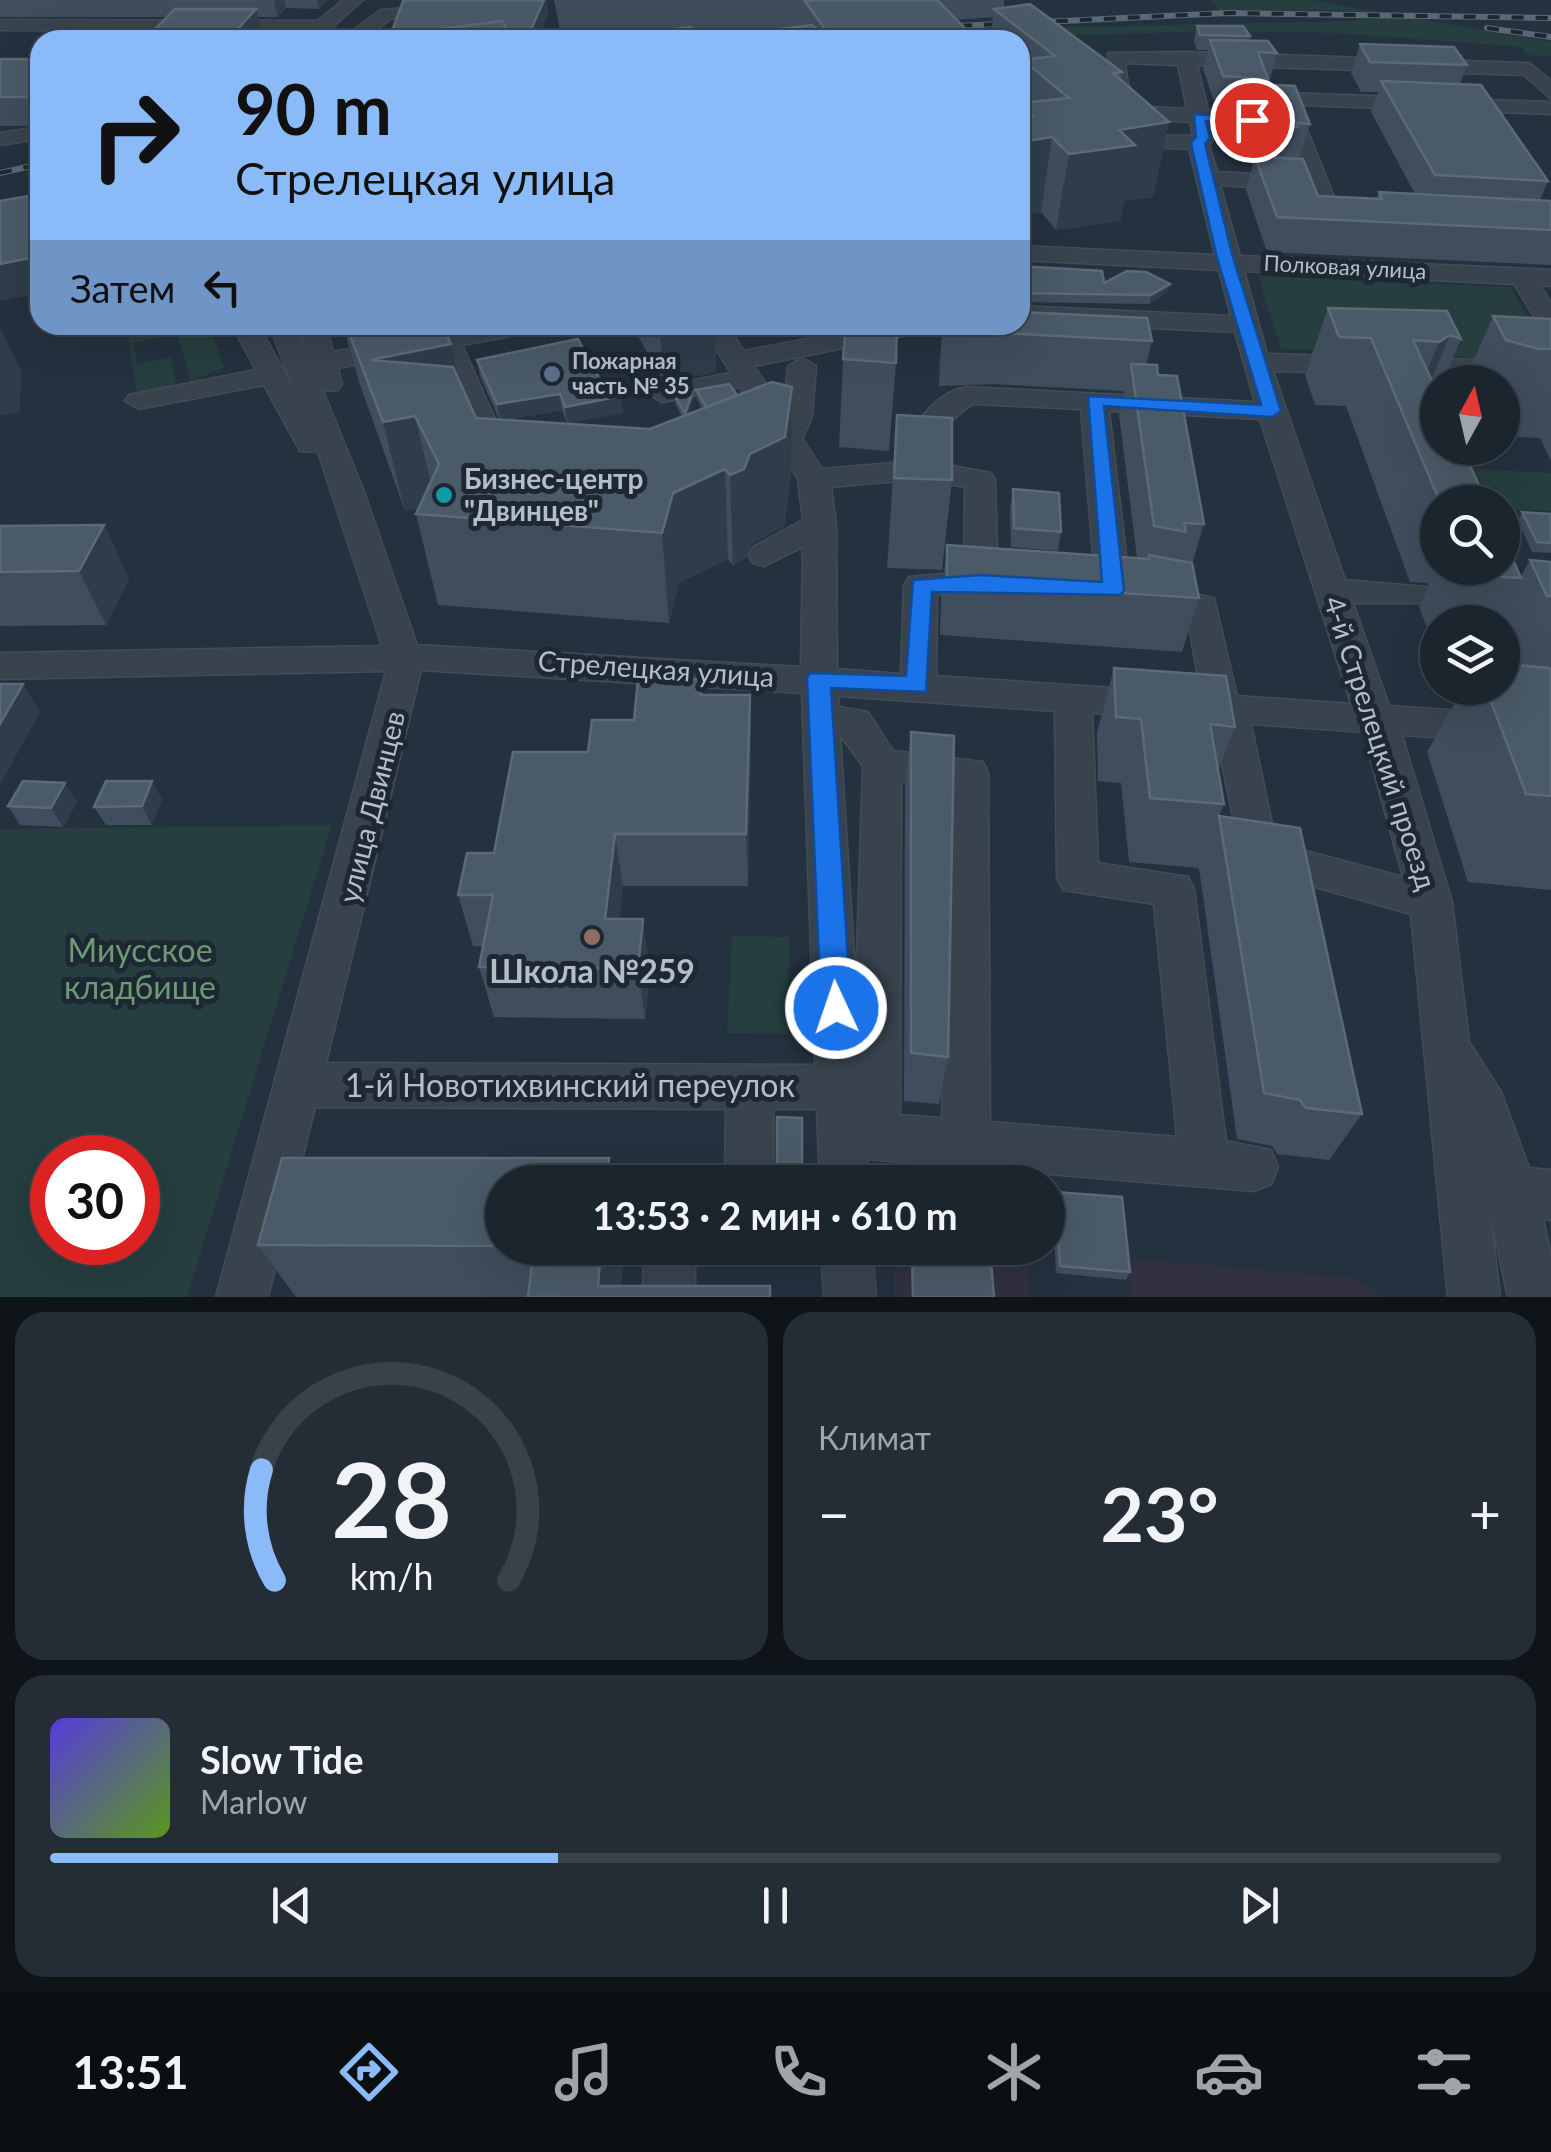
<!DOCTYPE html>
<html lang="ru">
<meta charset="utf-8">
<style>
:root{--surface:#1b252e;--page:#242d36;--text:#f1f3f6;--muted:#a0a5aa;--line:#39424a;--accent:#8abbf8}
body{margin:0;font-family:Lato,sans-serif;background:var(--page);color:var(--text);height:100vh;display:flex;flex-direction:column;font-size:38px;white-space:nowrap}
*{box-sizing:border-box;margin:0}
p{font-size:32px;color:var(--muted)}
.icon{flex:none;width:55px;height:55px;fill:none;stroke:currentColor;stroke-width:2;stroke-linecap:round;stroke-linejoin:round}
.map{position:relative;height:1297px;overflow:hidden}
.drawer{display:flex;flex-direction:column;gap:15px;padding:15px;background:#0f1419;flex:1}
.drawer>*{flex:none}
.guide{position:absolute;left:30px;top:30px;width:1000px;height:305px;border-radius:30px;box-shadow:0 10px 40px #0002,0 0 0 2px var(--line);background:#8abbf8;color:#111;overflow:hidden}
.needle{width:65px;rotate:8deg}
.fabs{position:absolute;left:1420px;top:365px;display:grid;gap:20px}
.fabs a{display:grid;place-items:center;width:100px;height:100px;border-radius:50%;background:var(--surface);box-shadow:0 10px 40px #0002,0 0 0 2px var(--line);font-size:50px}
.speed{position:absolute;left:30px;top:1135px;display:flex;gap:20px;font-size:50px;font-weight:700;text-align:center}
.speed>*{display:grid;place-content:center;width:130px;height:130px;border-radius:50%;background:var(--surface);box-shadow:0 10px 40px #0002,0 0 0 2px var(--line);line-height:1}
.speed .limit{border:15px solid #d22;background:#fff;color:#111}
.pin{position:absolute;display:grid;place-items:center;width:85px;height:85px;color:#fff;margin:-42px;border:5px solid #fff;border-radius:50%;box-shadow:0 2px 10px #0007}
.me{position:absolute;width:110px;margin:-55px;rotate:357deg;stroke-linejoin:round;filter:drop-shadow(0 0 8px #0008)}
.turn{display:flex;align-items:center;gap:35px;height:210px;padding:0 40px;font-size:45px}
.turn .icon{width:130px;height:130px;stroke-width:2.5}
.turn b{display:block;font-size:70px;line-height:85px}
.then{display:flex;align-items:center;height:95px;padding:0 40px;background:#0003;gap:20px;font-size:38px}
.big{font-size:75px;font-weight:700;line-height:1.1}
.drawer .widget{flex:1;display:flex;flex-direction:column;justify-content:center;gap:15px;min-width:0;padding:0 35px;border-radius:30px;background:var(--page)}
.drawer .dial{align-items:center;gap:0}
.dial svg{height:260px;overflow:visible;fill:none;stroke:var(--line);stroke-width:7;stroke-linecap:round;text-anchor:middle}
.dial text{fill:var(--text);stroke:none}
.song{display:flex;align-items:center;gap:30px}
.cover{width:120px;height:120px;border-radius:15px;background:linear-gradient(135deg,hsl(250 70% 55%),hsl(90 70% 35%))}
.played{height:10px;border-radius:5px;background:linear-gradient(90deg,var(--accent) 35%,var(--line) 35%)}
.keys{display:flex;justify-content:space-around;direction:ltr}
.heat{display:flex;justify-content:space-between;align-items:center;font-size:55px;direction:ltr}
.drawer .tiles{flex:1;display:grid;gap:15px;grid-template-columns:1fr 1fr}
.widget:last-child{grid-column:span 2}
.trip{position:absolute;left:485px;top:1165px;width:580px;height:100px;border-radius:50px;background:var(--surface);box-shadow:0 10px 40px #0002,0 0 0 2px var(--line);font-weight:700;line-height:100px;text-align:center}
.tab-bar{display:flex;height:160px;justify-content:space-around;align-items:center;background:#0b0f12;color:var(--muted)}
.tab-bar .icon{width:70px;height:70px}
.tab-bar .on{color:var(--accent)}
.tab-bar b{font-size:45px;color:var(--text)}
.map>svg:first-child{display:block}
.medical{fill:#31303f}
.green{fill:#263e3f;fill-rule:evenodd}
.lines{fill:none;stroke-linecap:round;stroke-linejoin:round}
.minor-casing{stroke:#414c57;stroke-width:3}
.minor{fill:#38434e;fill-rule:evenodd}
.rail-casing{stroke:#5a6775;stroke-width:6}
.rail{stroke:#1d2833;stroke-width:4;stroke-dasharray:12;stroke-linecap:butt}
.wall{fill:#3f4d5c}
.shaded-wall{fill:#2f3d4b}
.building{fill:#4b5a68;stroke:#5c6977;stroke-width:2.5}
.route{fill:#1a73e8;stroke:#114b97;stroke-width:2.5}
.service-dot{fill:#5c6f8a;stroke:#1d2833;stroke-width:4}
.culture-dot{fill:#0f9aa8;stroke:#1d2833;stroke-width:4}
.education-dot{fill:#8d6e63;stroke:#1d2833;stroke-width:4}
.labels{text-anchor:middle;stroke-width:10;stroke-linejoin:round;paint-order:stroke}
.far-street-label{font-size:22px;fill:#b4bec9;stroke:#1d2833}
.far-poi-label{font-size:22px;font-weight:bold;fill:#b4bec9;stroke:#1d2833;text-anchor:start}
.poi-label{font-size:28px;font-weight:bold;fill:#b4bec9;stroke:#1d2833;text-anchor:start}
.street-label{font-size:28px;fill:#b4bec9;stroke:#1d2833}
.near-park-label{font-size:32px;fill:#6b9a73;stroke:#1d2833}
.near-poi-label{font-size:32px;font-weight:bold;fill:#b4bec9;stroke:#1d2833}
.near-street-label{font-size:32px;fill:#b4bec9;stroke:#1d2833}
</style>
<div class="map">
<svg width="1551" height="1297" viewBox="0 0 1551 1297">
<rect width="100%" height="100%" fill="#24313e"/>
<!-- medical -->
<g class="medical">
<path d="M894,1248L1027,1249L1029,1297H894Z"/>
<path d="M1127,1258L1357,1278L1381,1297H1131Z"/>
</g>
<!-- green -->
<g class="green">
<path d="M1211,0H1312L1551,42V57L1527,55L1522,47L1335,33L1214,31L936,40L1061,27L1357,21L1352,13L1340,10L1219,11Z"/>
<path d="M1258,276L1510,287L1551,354V362L1281,349Z"/>
<path d="M126,325H209L224,368L191,381L177,334L134,343L137,364L171,357L176,380L172,386L137,394Z"/>
<path d="M1474,469L1551,473V511L1503,509L1502,502H1490Z"/>
<path d="M332,825L187,1297H0V829ZM52,1158H138V1242H52Z"/>
<path d="M732,936L789,937L788,1034L727,1033Z"/>
</g>
<g class="lines">
<!-- minor casing -->
<g class="minor-casing">
<g id="minor">
<path d="M343,0H363L318,40H298L305,32L0,30V20L318,21Z"/>
<path d="M447,5L453,6V14L391,19L361,40H340L381,10Z"/>
<path d="M1186,52L1529,63L1551,81V99L1524,75L1197,65L1208,110L1280,114L1274,99L1284,93L1551,102V114L1297,105L1338,207L1365,210V220L1321,218L1306,183L1295,190L1220,185L1240,256L1551,270V286L1540,285L1551,303V331L1542,329L1514,284L1244,271L1267,354L1515,361L1529,369L1515,377L1273,371L1345,580L1427,587L1432,595L1427,603H1353L1389,706L1551,717V745L1402,735L1452,902L1469,1042L1501,1092L1529,1168L1551,1170V1220L1543,1219L1551,1256V1297H1508L1490,1213L1500,1297H1448L1411,914L1244,867L1213,722L1092,713L1098,863L1188,877L1194,889L1226,1141L1271,1150L1278,1167L1271,1184L1254,1191L867,1159L868,1182H820L817,1109H773V1182H725L726,1109L315,1107L268,1297H216L386,671L0,679V653L382,646L318,452L300,451L264,385L139,409L125,401L129,395L256,370L232,325H258L294,389L269,325H295L306,352L300,325H326L333,352L485,325H542L538,331L462,345L497,424L527,429L532,435L527,441L476,438L437,350L338,368L342,384L338,390L323,391L364,492L417,645L801,667L803,547L764,566L753,563L748,555L753,547L803,520L798,479L780,451L769,454L754,445L770,435L740,387L662,402L648,394L652,388L731,373L701,325H727L744,351L878,325H931L918,333L754,366L784,412L788,366L802,358L816,366L812,417L802,438L822,469L906,462C910,428 930,395 966,387L1255,402L1235,332L1020,322V306L1231,316L1219,270L1020,260V246L1215,255L1189,149L1124,146L1112,117L1102,111L1110,105L1108,53ZM1125,63L1178,65L1187,109L1131,106ZM1133,118L1190,122L1193,136L1139,135ZM1211,123L1285,127L1306,182L1295,176L1217,172L1209,145L1215,138ZM972,404L1081,409L1096,589L1101,597H1125L1130,589L1109,411L1260,419L1351,704L1237,696L1214,598L1151,585L1139,588L1134,596L1139,604L1187,614L1201,694L936,676L937,595L993,590L998,582L995,480L991,473L936,463L945,426ZM920,479L965,487L964,572L909,577L904,585L901,674L837,669L836,524L831,487ZM421,670L802,693L815,1065L326,1063ZM838,696L1055,711L1057,878L1063,890L1154,904L1177,1137L990,1122L988,773L983,762L893,751L868,712L839,707ZM1251,724L1363,732L1403,877L1276,843ZM840,735L863,766L856,987ZM901,781L950,786L942,1118L900,1115Z"/>
<path d="M40,127V139L0,145V133Z"/>
<path d="M644,1248H695V1284L690,1297H648L643,1284Z"/>
<path d="M821,1248H872L876,1297H824Z"/>
</g>
</g>
<!-- minor -->
<use href="#minor" class="minor"/>
<!-- rail casing -->
<g class="rail-casing">
<g id="rail">
<path d="M936,27L1228,13L1551,18"/>
<path d="M1487,28L1551,37"/>
<path d="M0,173L40,164"/>
</g>
</g>
<!-- rail -->
<use href="#rail" class="rail"/>
</g>
<!-- wall -->
<g class="wall">
<path d="M0,0H326L319,9L286,8L278,17H258L263,35L259,40H144L166,17H0Z"/>
<path d="M554,0H1004V8L1122,72L1121,80L1169,122L1153,197L1124,201L1120,221L1056,230L1041,212L1020,215V40H990L993,17L957,20L974,40H773V32L700,37L702,40H562Z"/>
<path d="M1197,26L1250,36L1249,41L1277,53L1269,83H1267L1266,85L1310,124L1299,159L1318,196L1376,199L1379,192L1415,194L1371,112L1378,92H1361L1351,73L1360,44L1467,65L1460,84L1548,181L1540,200L1551,201V265L1267,252L1246,190L1253,164L1241,128L1246,108L1216,107L1203,69L1208,50H1197L1194,41Z"/>
<rect x="0" y="59" width="40" height="67"/>
<path d="M1020,266L1104,283L1170,284L1168,292L1149,304L1020,302Z"/>
<path d="M1328,308L1447,311L1461,339L1443,382H1438V448L1487,502H1438V568H1502L1521,576L1530,560L1551,562V890L1468,882L1427,752L1463,688H1502V622H1438V646H1434L1419,607L1429,586L1427,583L1410,582L1346,406L1315,405L1305,375Z"/>
<path d="M1493,316L1551,319V461L1540,438L1502,436V382H1464Z"/>
<path d="M343,325H442L458,377L476,418L499,419L480,376L477,360L601,381L623,413L567,423L562,410L504,420L650,429L682,417L675,403L674,394L693,391V400L689,414L702,409L697,399L696,390L791,475L784,526L751,544L746,558L733,565L728,559L679,583L669,623L438,605L416,514L418,508L405,511L359,382Z"/>
<path d="M632,325H715L716,372L663,382Z"/>
<path d="M770,325H834L777,336Z"/>
<path d="M943,325H1020L1152,341L1146,365L1158,375L1204,524L1192,564L1199,598L1182,652L940,635L941,599L947,545L1137,558L1119,415L1124,391L993,384L939,386L940,358Z"/>
<path d="M843,359L896,363L889,451L839,447Z"/>
<path d="M897,415L952,480L942,570L887,568Z"/>
<path d="M1013,489L1061,532L1058,551L1011,547L1010,508Z"/>
<path d="M1522,512L1551,514V553L1532,552L1518,521Z"/>
<path d="M104,525L129,579L106,625L0,626V526Z"/>
<path d="M1114,668L1235,727L1218,771L1224,804L1219,816L1362,1114L1329,1160L1277,1154L1272,1146L1237,1139L1199,868L1129,862L1121,783L1098,781L1097,733Z"/>
<path d="M703,695H750L751,748L748,886H623L619,919L650,970L645,1019L494,1017L479,967L483,946H473L458,895L494,853L634,720Z"/>
<path d="M911,732L948,1057L939,1104L904,1101L905,785Z"/>
<path d="M162,799L152,825H106L94,807Z"/>
<path d="M77,802L63,827L20,825L8,806Z"/>
<path d="M777,1117L802,1118V1172H777Z"/>
<path d="M282,1158H609L614,1182H502V1248H624L621,1286H770V1297H296L258,1245Z"/>
<path d="M1055,1192L1130,1272L1126,1280L1056,1273L1052,1200Z"/>
<path d="M910,1248H990L994,1297H912Z"/>
</g>
<!-- shaded-wall -->
<g class="shaded-wall">
<path d="M274,0H284L286,8L278,17Z"/>
<path d="M317,0H326L319,9Z"/>
<path d="M544,0H547L548,15L538,40H490Z"/>
<path d="M256,9L263,35L259,40H238L235,32Z"/>
<path d="M1169,122L1153,197L1124,201L1120,221L1056,230L1069,154L1119,130Z"/>
<path d="M1052,137L1041,212L1020,215V142Z"/>
<path d="M40,256V293L0,301V264Z"/>
<path d="M1170,284L1168,292L1149,304L1151,295Z"/>
<path d="M694,325H715L716,372L663,382L660,331Z"/>
<path d="M777,325H834L777,336Z"/>
<path d="M0,327L21,371L20,412L0,416Z"/>
<path d="M1450,335L1422,403L1411,410L1439,342Z"/>
<path d="M451,344L469,431L415,416L436,505L405,511L383,422L370,360Z"/>
<path d="M792,387L791,475L784,526L751,544L746,558L733,565L730,475L750,454Z"/>
<path d="M693,391V400L686,423L685,414Z"/>
<path d="M560,394L562,410L500,420L497,404Z"/>
<path d="M621,396L623,413L567,423L565,407Z"/>
<path d="M725,469L728,559L679,583L669,623L662,533L673,493Z"/>
<path d="M104,525L129,579L106,625L79,571Z"/>
<path d="M23,684L40,712L0,785V724Z"/>
<path d="M750,695L751,748L748,886L746,834Z"/>
<path d="M152,781L162,799L152,825L142,806Z"/>
<path d="M65,783L77,802L63,827L51,808Z"/>
<path d="M615,834L623,886L613,970L605,919Z"/>
<path d="M643,919L650,970L645,1019L638,969Z"/>
<path d="M609,1158L614,1182H607Z"/>
<path d="M601,1248H624L620,1297L598,1286Z"/>
</g>
<!-- building -->
<g class="building">
<path d="M406,0H544L529,34L511,37L502,21L384,37L380,33L392,31L403,1Z"/>
<path d="M804,0H937L974,37L952,40H833Z"/>
<path d="M1030,4L1122,72L1113,73L1169,122L1119,130L1135,145L1069,154L1052,137L1020,142V119L1033,117L1020,103L1069,98L1023,60L1055,56L994,9Z"/>
<path d="M175,9H256L235,32H196L189,40H144Z"/>
<path d="M502,21L513,40H375L373,38Z"/>
<path d="M812,25L827,40H782L773,30Z"/>
<path d="M1197,26H1243L1250,36L1200,35Z"/>
<path d="M691,27L702,40H609L607,37Z"/>
<path d="M1210,40L1268,41L1277,53L1258,52L1268,79L1223,76Z"/>
<path d="M1360,44L1454,47L1467,65L1370,62Z"/>
<rect x="0" y="59" width="40" height="38"/>
<path d="M1381,81L1481,85L1548,181L1435,175Z"/>
<path d="M1252,84L1295,86L1310,124L1297,123L1298,127L1267,125Z"/>
<path d="M1255,157L1303,159L1318,196L1382,199L1379,192L1551,201V230L1277,217Z"/>
<path d="M40,194V256L0,264V201Z"/>
<path d="M1020,266L1102,271L1104,283L1127,271L1146,272L1170,284L1151,295L1020,293Z"/>
<path d="M1328,308L1447,311L1461,339L1450,335L1439,342L1413,340L1438,394V448H1462L1487,502H1440L1371,338L1339,337Z"/>
<path d="M1020,312L1147,318L1152,341L1000,333L945,335V325H1020Z"/>
<path d="M1493,316L1551,319V349H1538L1506,340Z"/>
<path d="M346,325H442L451,344L370,360L453,367L476,418L650,429L772,382L792,387L785,437L750,454L744,469L730,475L725,469L673,493L662,533L416,514L439,464L415,416L383,422Z"/>
<path d="M656,325H694L660,331Z"/>
<path d="M846,325H897L896,363L843,359Z"/>
<path d="M578,339L601,381L613,378L621,396L565,407L560,394L497,404L477,360Z"/>
<path d="M1131,364L1157,365L1158,375L1177,376L1204,524L1184,523L1186,532L1154,526Z"/>
<path d="M729,384L737,395L706,407L696,390Z"/>
<path d="M693,391L685,414L674,394Z"/>
<path d="M897,415L952,418V480L894,478Z"/>
<path d="M1013,489L1059,493L1061,532L1014,528Z"/>
<path d="M1522,512L1551,514V543L1537,542Z"/>
<path d="M104,525L79,571L0,572V526Z"/>
<path d="M1502,540H1504L1521,578L1469,575L1467,568H1502Z"/>
<path d="M947,545L1149,559V555L1192,563L1199,598L947,582Z"/>
<path d="M1530,560L1551,562V596H1547Z"/>
<path d="M1502,664L1549,668L1551,672V796L1526,794L1486,688H1502Z"/>
<path d="M1114,668L1226,676L1235,727L1210,724L1224,804L1150,798L1141,719L1116,717Z"/>
<path d="M638,679H702L701,695H750L746,834H615L605,919H643L638,969L479,967L493,895H458L467,853H494L513,752H588L592,720H634Z"/>
<path d="M0,684H23L0,724Z"/>
<path d="M911,732L954,736L948,1057L911,1053Z"/>
<path d="M23,781L65,783L51,808L8,806Z"/>
<path d="M106,781H152L142,806L94,807Z"/>
<path d="M1219,816L1300,828L1362,1114L1306,1108L1300,1100L1264,1093Z"/>
<path d="M777,1117L802,1118V1164H777Z"/>
<path d="M282,1158H609L607,1182H502V1246L258,1245Z"/>
<path d="M1055,1192L1122,1197L1130,1272L1060,1266Z"/>
<path d="M534,1248H601L598,1286H770V1297H528Z"/>
<path d="M912,1248H990L994,1297H913Z"/>
</g>
<!-- route -->
<path class="route" d="M1194,114L1259,120L1252,124L1206,121L1210,138L1205,144L1232,254L1281,411L1272,417L1104,406L1124,590L1121,595L932,592L926,692L831,688L851,1008L846,1017L836,1021L826,1017L821,1008L807,678L810,673L906,676L913,580L980,575L1102,582L1088,396L1261,405L1216,254L1191,143L1196,137Z"/>
<!-- markers -->
<circle class="service-dot" cx="552" cy="374" r="10"/>
<circle class="culture-dot" cx="444" cy="495" r="10"/>
<circle class="education-dot" cx="592" cy="937" r="10"/>
<g class="labels">
<!-- far-street labels -->
<g class="far-street-label">
<text transform="translate(1345 267) rotate(3)" y="8">Полковая улица</text>
</g>
<!-- far-poi labels -->
<g class="far-poi-label">
<text x="572" y="369">Пожарная<tspan x="572" dy="25">часть № 35</tspan></text>
</g>
<!-- poi labels -->
<g class="poi-label">
<text x="464" y="489">Бизнес-центр<tspan x="464" dy="32">"Двинцев"</tspan></text>
</g>
<!-- street labels -->
<g class="street-label">
<text transform="translate(656 669) rotate(4)" y="10">Стрелецкая улица</text>
<text transform="translate(1380 743) rotate(72)" y="10">4-й Стрелецкий проезд</text>
<text transform="translate(372 807) rotate(-76)" y="10">улица Двинцев</text>
</g>
<!-- near-park labels -->
<g class="near-park-label">
<text x="140" y="962">Миусское<tspan x="140" dy="37">кладбище</tspan></text>
</g>
<!-- near-poi labels -->
<g class="near-poi-label">
<text x="592" y="983">Школа №259</text>
</g>
<!-- near-street labels -->
<g class="near-street-label">
<text x="570" y="1097">1-й Новотихвинский переулок</text>
</g>
</g>
</svg>
<div class="fabs">
<a><svg class="needle" viewBox="-14 -14 28 28"><path d="M0-13l5 13h-10z" fill="#e53935"/><path d="M0 13l5-13h-10z" fill="#a0a5aa"/></svg></a>
<a><svg class="icon" aria-label="search" viewBox="0 0 24 24"><circle cx="10" cy="10" r="6"/><path d="M15 15l6 6"/></svg></a>
<a><svg class="icon" aria-label="layers" viewBox="0 0 24 24"><path d="M12 4l9 5-9 5-9-5zM3 14l9 5 9-5"/></svg></a>
</div>
<div class="speed"><div class="limit">30</div></div>
<div class="pin" style="left:1252px;top:120px;background:#d93025"><svg class="icon" aria-label="arrive" viewBox="0 0 24 24"><path d="M6 21V4h12l-3 4 3 4H6"/></svg></div>
<svg class="me" style="left:836px;top:1008px" viewBox="-20 -20 40 40"><circle r="17" fill="#1a73e8" stroke="#fff" stroke-width="3"/><path d="M0-11L8 9 0 5-8 9z" fill="#fff"/></svg>
<div class="trip">13:53 · 2 мин · 610 m</div>
<div class="guide">
<div class="turn"><svg class="icon" aria-label="right" viewBox="0 0 24 24"><path d="M7 20v-9h11M14 6l5 5-5 5"/></svg><div><b>90 m</b>Стрелецкая улица</div></div>
<div class="then">Затем<svg class="icon" aria-label="left" viewBox="0 0 24 24"><path d="M17 20v-9H6M10 6l-5 5 5 5"/></svg></div>
</div>
</div>
<section class="drawer">
<div class="tiles">
<div class="widget dial"><svg viewBox="0 0 100 80">
<path d="M14 69A42 42 0 1 1 86 69"/>
<path d="M14 69A42 42 0 0 1 10 35" stroke="#8abbf8"/>
<text x="50" y="56" font-size="32" font-weight="700">28</text>
<text x="50" y="72" font-size="11">km/h</text>
</svg></div>
<div class="widget"><p>Климат</p>
<div class="heat"><a>−</a><b class="big">23°</b><a>+</a></div>
</div>
<div class="widget">
<div class="song"><i class="cover"></i><div><b>Slow Tide</b><p>Marlow</p></div></div>
<div class="played"></div>
<div class="keys"><svg class="icon" aria-label="previous" viewBox="0 0 24 24"><path d="M18 5L8 12l10 7zM5 5v14"/></svg><svg class="icon" aria-label="pause" viewBox="0 0 24 24"><path d="M8 5v14M16 5v14"/></svg><svg class="icon" aria-label="next" viewBox="0 0 24 24"><path d="M6 5l10 7-10 7zM19 5v14"/></svg></div>
</div>
</div>
</section>
<nav class="tab-bar">
<b>13:51</b>
<svg class="icon on" aria-label="directions" viewBox="0 0 24 24"><path d="M12 3l9 9-9 9-9-9zM9 14v-3h6M13 9l2 2-2 2"/></svg>
<svg class="icon" aria-label="music" viewBox="0 0 24 24"><path d="M9 18V5l10-2v13"/><circle cx="6" cy="18" r="3"/><circle cx="16" cy="16" r="3"/></svg>
<svg class="icon" aria-label="phone" viewBox="0 0 24 24"><path d="M5 4h4l2 5-3 2q2 4 5 5l2-3 5 2v4C11 20 4 13 5 4z"/></svg>
<svg class="icon" aria-label="climate" viewBox="0 0 24 24"><path d="M12 3v18M4 7l16 10M4 17L20 7"/></svg>
<svg class="icon" aria-label="car" viewBox="0 0 24 24"><path d="M5 17H2v-5l4-1 3-4h7l3 4 3 1v5h-3M9 17h6M6 11h13"/><circle cx="7" cy="17" r="2"/><circle cx="17" cy="17" r="2"/></svg>
<svg class="icon" aria-label="filters" viewBox="0 0 24 24"><path d="M4 7h16M4 17h16"/><circle cx="9" cy="7" r="2"/><circle cx="15" cy="17" r="2"/></svg>
</nav>
